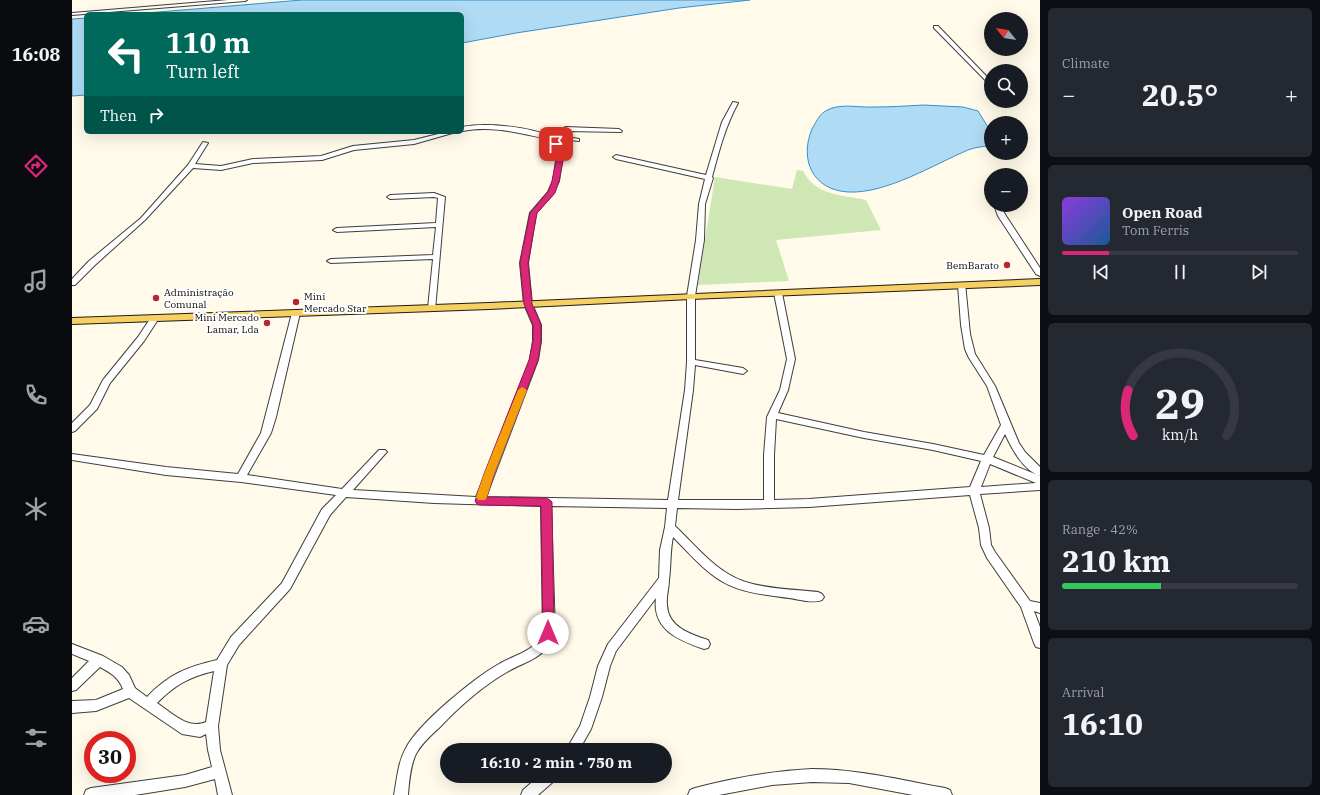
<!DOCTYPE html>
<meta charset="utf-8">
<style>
:root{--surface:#171b24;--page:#242831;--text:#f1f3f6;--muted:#9ea1a6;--line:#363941;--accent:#db2777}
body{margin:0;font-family:"IBM Plex Serif",serif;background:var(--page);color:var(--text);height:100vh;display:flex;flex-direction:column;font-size:15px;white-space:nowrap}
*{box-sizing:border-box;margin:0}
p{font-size:13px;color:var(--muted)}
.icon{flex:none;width:22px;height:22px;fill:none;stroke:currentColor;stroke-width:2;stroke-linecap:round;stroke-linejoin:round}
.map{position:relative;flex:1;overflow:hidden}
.sheet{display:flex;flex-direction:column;gap:8px;padding:8px;background:#0d0f14;width:280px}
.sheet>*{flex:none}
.top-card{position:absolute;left:12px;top:12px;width:380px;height:122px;border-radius:6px;box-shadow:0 4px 16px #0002;background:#00695c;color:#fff;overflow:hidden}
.needle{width:26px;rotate:300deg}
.tools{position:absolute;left:912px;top:12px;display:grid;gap:8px}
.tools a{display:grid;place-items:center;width:44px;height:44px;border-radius:50%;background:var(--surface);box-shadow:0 4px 16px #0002;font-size:20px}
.speed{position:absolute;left:12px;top:731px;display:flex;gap:8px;font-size:20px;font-weight:700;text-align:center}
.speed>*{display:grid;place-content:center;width:52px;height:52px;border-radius:50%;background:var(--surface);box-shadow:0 4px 16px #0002;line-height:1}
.speed .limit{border:6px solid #d22;background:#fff;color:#111}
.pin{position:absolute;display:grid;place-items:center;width:34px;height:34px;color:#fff;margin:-17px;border-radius:8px;box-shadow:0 2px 6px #0006}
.me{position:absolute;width:44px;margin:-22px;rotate:0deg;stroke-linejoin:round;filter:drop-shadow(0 0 3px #0008)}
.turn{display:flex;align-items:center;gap:14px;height:84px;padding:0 16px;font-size:18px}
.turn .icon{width:52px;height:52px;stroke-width:2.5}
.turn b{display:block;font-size:28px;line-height:34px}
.then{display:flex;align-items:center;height:38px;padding:0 16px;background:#0003;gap:8px;font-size:15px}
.big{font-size:30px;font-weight:700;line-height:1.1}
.sheet .tile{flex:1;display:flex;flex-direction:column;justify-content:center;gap:6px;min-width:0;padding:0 14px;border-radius:6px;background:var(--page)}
.sheet .dial{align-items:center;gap:0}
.dial svg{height:104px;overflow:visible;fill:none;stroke:var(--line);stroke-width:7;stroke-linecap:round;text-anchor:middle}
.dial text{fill:var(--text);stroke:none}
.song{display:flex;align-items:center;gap:12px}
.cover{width:48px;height:48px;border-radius:6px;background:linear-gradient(135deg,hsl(270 70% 55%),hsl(210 70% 35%))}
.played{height:4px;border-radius:2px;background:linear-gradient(90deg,var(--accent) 20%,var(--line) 20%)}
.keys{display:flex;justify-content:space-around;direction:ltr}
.heat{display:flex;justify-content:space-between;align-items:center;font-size:22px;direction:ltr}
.charge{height:6px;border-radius:3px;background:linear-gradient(90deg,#34c759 42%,var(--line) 0)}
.trip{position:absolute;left:368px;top:743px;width:232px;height:40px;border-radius:20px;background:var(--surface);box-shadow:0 4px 16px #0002;font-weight:700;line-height:40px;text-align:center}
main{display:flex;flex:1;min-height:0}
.menu{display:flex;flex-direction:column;width:72px;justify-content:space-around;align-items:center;background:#090b0e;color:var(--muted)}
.menu .icon{width:28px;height:28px}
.menu .active{color:var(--accent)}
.menu b{font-size:18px;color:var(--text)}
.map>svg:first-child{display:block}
.green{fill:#cfe7b5}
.water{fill:#afdbf4;stroke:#3890ca}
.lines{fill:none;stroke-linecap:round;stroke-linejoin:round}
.minor-casing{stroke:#3e3e3e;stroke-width:2}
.major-casing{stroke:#1c1c1c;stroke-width:2}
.minor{fill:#fff;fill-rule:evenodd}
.major{fill:#f6d162;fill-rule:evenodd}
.route{fill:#db2777;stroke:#8e194d}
.slow{fill:#f59e0b}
.poi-dot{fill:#b7272e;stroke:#fff;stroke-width:1.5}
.labels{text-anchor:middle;stroke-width:4;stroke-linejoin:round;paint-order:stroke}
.poi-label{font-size:10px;fill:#0b0b0b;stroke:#fff;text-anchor:end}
</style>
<main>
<nav class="menu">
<b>16:08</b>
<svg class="icon active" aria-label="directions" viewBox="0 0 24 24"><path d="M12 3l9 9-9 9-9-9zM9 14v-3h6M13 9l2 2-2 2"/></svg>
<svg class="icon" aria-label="music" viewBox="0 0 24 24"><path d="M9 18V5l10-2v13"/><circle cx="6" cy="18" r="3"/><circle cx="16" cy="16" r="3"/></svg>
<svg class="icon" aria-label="phone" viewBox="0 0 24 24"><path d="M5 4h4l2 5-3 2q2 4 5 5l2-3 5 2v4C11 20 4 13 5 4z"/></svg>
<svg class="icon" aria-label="climate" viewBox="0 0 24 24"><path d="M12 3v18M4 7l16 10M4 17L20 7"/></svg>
<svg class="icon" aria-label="car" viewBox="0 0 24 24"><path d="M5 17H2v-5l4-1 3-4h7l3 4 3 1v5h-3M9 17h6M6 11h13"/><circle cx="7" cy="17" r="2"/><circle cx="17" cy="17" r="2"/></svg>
<svg class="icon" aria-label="filters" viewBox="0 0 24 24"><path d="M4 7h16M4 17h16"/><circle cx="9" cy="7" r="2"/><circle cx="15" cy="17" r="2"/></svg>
</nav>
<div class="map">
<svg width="968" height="795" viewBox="0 0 968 795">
<rect width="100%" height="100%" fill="#fffae9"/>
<!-- green -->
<path class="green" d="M725,170L731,171C743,195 770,195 794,200L809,230L704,240L717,281L626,285L643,177L720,189Z"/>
<!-- water -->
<g class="water">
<path d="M230,0H678L607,8L444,33L390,43V14H63Z"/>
<path d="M14,18V95L0,96V19Z"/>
<path d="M851,105L891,107L906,111L919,132V145C911,147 903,147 896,150C861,165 814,194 776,192C741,190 727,160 740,129C743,124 747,115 752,112C767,102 786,108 802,107C818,107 835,106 851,105Z"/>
</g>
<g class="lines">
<!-- minor casing -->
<g class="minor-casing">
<g id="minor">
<path d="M156,0H175L173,1L0,15V13Z"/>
<path d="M862,26H866L919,81V86L862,28Z"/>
<path d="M661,102L666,103C653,127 647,151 640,177L641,178L633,204L632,240L623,296V360L671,368L675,371L671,374L623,365L621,390L606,500H692V455L695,417L708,390L715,359L702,293L706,291L710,293L723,359L716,390L706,413L792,432L861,444L912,455L929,425L915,386L897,358L893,349L889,325L886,285L890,283H893L898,334L903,354L923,386L947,443L953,452L968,467V476C951,470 940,449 933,434L921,457L968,476V490L908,494L917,528L919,545L923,552L958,601L968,603V613L962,611L968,627V648L964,647L962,643L949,607L915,558L909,545L907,528L898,495L737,507L665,509L605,508L603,526C621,543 637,563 658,575C681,589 720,589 746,592L750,594L752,597L750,600C740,604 726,599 717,598C695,595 670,593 651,582C632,571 616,552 601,537C598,551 599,565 597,580C597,588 594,596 595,605C596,627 618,634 636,640L638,644L636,648L632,649C607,640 580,630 584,598L544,651L538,666L530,697L519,729L507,750H494L508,726L518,697L526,666L536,644L587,578L588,550L593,527L595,508L479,506L483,633C470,661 459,658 435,672C409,687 387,707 367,728C358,736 348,745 343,756C338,768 337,782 336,795H322C325,779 326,762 334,748C347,723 402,678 427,664C444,654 462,652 471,633L469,506L362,503L274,497L258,515L218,589L167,645L155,665L146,726L148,750L160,795H146L143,779L113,787L63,795H12L14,790L19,788L113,775L140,767L136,750L134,734L128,737L110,734L57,698L24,711L0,713V701L24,700L51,689C46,677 39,673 28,667L4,690L0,691V678L17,661L0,654V644L31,656L50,667L57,675L63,688L75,697C97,674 115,667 145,660L159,637L210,583L250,509L264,495L169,482L94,475L0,460V454L94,467L166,474L189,433L220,313L224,311L228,313L204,417L199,433L175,475L270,489L307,450H313L315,452L313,454L281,490L404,497L458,360L461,341V325L452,304L448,263L458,213L476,192L481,181L484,161L480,142L476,139C447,133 420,125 390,131V127C416,122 457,127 481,137L489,129L494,127L547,129L550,131L549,132L494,131L490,136L507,139V141L487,139L486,140L490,161L487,181L481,194L464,213L456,263L460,304L469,325V341L466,360L414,497L596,500L613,390L615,362V296L624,240L627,204L633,179L544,159L541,157L544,155L634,175L650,122ZM704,419L792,438L861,450L909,461L898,487L737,499L702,500V455ZM918,464L964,483L909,487ZM142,671L134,722C116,730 100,713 85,703C103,685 117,677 142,671Z"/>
<path d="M374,132H384L342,144L282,150L250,160L181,163L149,170L121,168L73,220L23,265L3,285H0V279L17,261L69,218L116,165L131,142L136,143L123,164L149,166L181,159L249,156L281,146L342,140Z"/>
<path d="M362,193L373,197L363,310H360L356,308L361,259L259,263L255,261L259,259L361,255L364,227L265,232L261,230L265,228L364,223L366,198L362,197L318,199L315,197L318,195Z"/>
<path d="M922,205H928L934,216L968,268V276L964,274L926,216Z"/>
<path d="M80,316H86L87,318L72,341L38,383L25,409L3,431L0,432V423L18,405L31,380L66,337Z"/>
<path d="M740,769C785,769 829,780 873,788L878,790L880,795H841L777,783L740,782L700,785L647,795H616L618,790L623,788C661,778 700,771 740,769Z"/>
<path d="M467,776H484L482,781L466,795H449L451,790Z"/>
</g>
</g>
<!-- major casing -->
<g class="major-casing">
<path id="major" d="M968,279V285L619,299L417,309L0,324V318L417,303Z"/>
</g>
<!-- minor -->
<use href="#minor" class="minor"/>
<!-- major -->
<use href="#major" class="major"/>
</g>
<!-- route -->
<path class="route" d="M484,142L487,144L491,161L487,181L483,193L465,213L456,263L460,304L469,325V341L466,360L422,474L415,497L474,498L478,500L480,502L482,633L481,636L476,638L472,636L471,633L469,506L408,505L405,504L403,501L412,474L457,360L461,341V325L452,304L448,263L458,213L476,192L480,181L484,161L481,144Z"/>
<!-- slow -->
<path class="slow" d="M450,387L455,390L422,474L415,497L413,500H406L404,497L412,474L446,390Z"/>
<!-- markers -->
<g class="poi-dot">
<circle cx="935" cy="265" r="4"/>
<circle cx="84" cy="298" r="4"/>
<circle cx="224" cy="302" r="4"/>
<circle cx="195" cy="323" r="4"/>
</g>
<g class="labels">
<!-- poi labels -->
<g class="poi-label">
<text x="927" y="269">BemBarato</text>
<text x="92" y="296" text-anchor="start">Administração<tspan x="92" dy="12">Comunal</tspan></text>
<text x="232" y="300" text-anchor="start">Mini<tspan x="232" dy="12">Mercado Star</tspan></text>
<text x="187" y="321">Mini Mercado<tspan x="187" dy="12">Lamar, Lda</tspan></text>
</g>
</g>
</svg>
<div class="tools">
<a><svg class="needle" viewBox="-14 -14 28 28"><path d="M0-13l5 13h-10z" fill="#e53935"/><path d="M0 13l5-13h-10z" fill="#9ea1a6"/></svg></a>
<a><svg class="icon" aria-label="search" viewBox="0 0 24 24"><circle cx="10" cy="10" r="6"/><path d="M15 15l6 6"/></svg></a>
<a>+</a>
<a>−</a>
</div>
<div class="speed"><div class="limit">30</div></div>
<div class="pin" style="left:484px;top:144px;background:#d93025"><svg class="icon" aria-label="arrive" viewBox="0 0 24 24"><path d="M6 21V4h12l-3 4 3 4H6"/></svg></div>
<svg class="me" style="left:476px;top:633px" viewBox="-20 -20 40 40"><circle r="19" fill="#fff"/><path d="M0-13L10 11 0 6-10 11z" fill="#db2777"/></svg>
<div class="trip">16:10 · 2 min · 750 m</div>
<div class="top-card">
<div class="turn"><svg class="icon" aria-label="left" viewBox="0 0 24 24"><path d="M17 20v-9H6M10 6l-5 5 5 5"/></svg><div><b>110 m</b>Turn left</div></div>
<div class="then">Then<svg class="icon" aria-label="right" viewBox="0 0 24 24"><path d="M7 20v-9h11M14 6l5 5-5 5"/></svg></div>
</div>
</div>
<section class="sheet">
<div class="tile"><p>Climate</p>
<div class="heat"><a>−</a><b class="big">20.5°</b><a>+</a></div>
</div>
<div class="tile">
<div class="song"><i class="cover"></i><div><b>Open Road</b><p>Tom Ferris</p></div></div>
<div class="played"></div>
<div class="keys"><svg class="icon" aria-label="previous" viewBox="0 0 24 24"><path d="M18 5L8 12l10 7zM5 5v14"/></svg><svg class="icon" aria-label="pause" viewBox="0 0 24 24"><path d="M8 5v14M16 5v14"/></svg><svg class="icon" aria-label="next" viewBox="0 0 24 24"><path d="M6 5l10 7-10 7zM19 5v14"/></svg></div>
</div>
<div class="tile dial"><svg viewBox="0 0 100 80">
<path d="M14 69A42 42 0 1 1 86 69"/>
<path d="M14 69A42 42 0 0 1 10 34" stroke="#db2777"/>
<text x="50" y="56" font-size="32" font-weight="700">29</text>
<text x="50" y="72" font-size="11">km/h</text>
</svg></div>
<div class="tile"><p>Range · 42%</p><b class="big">210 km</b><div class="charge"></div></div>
<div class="tile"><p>Arrival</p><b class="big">16:10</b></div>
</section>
</main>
